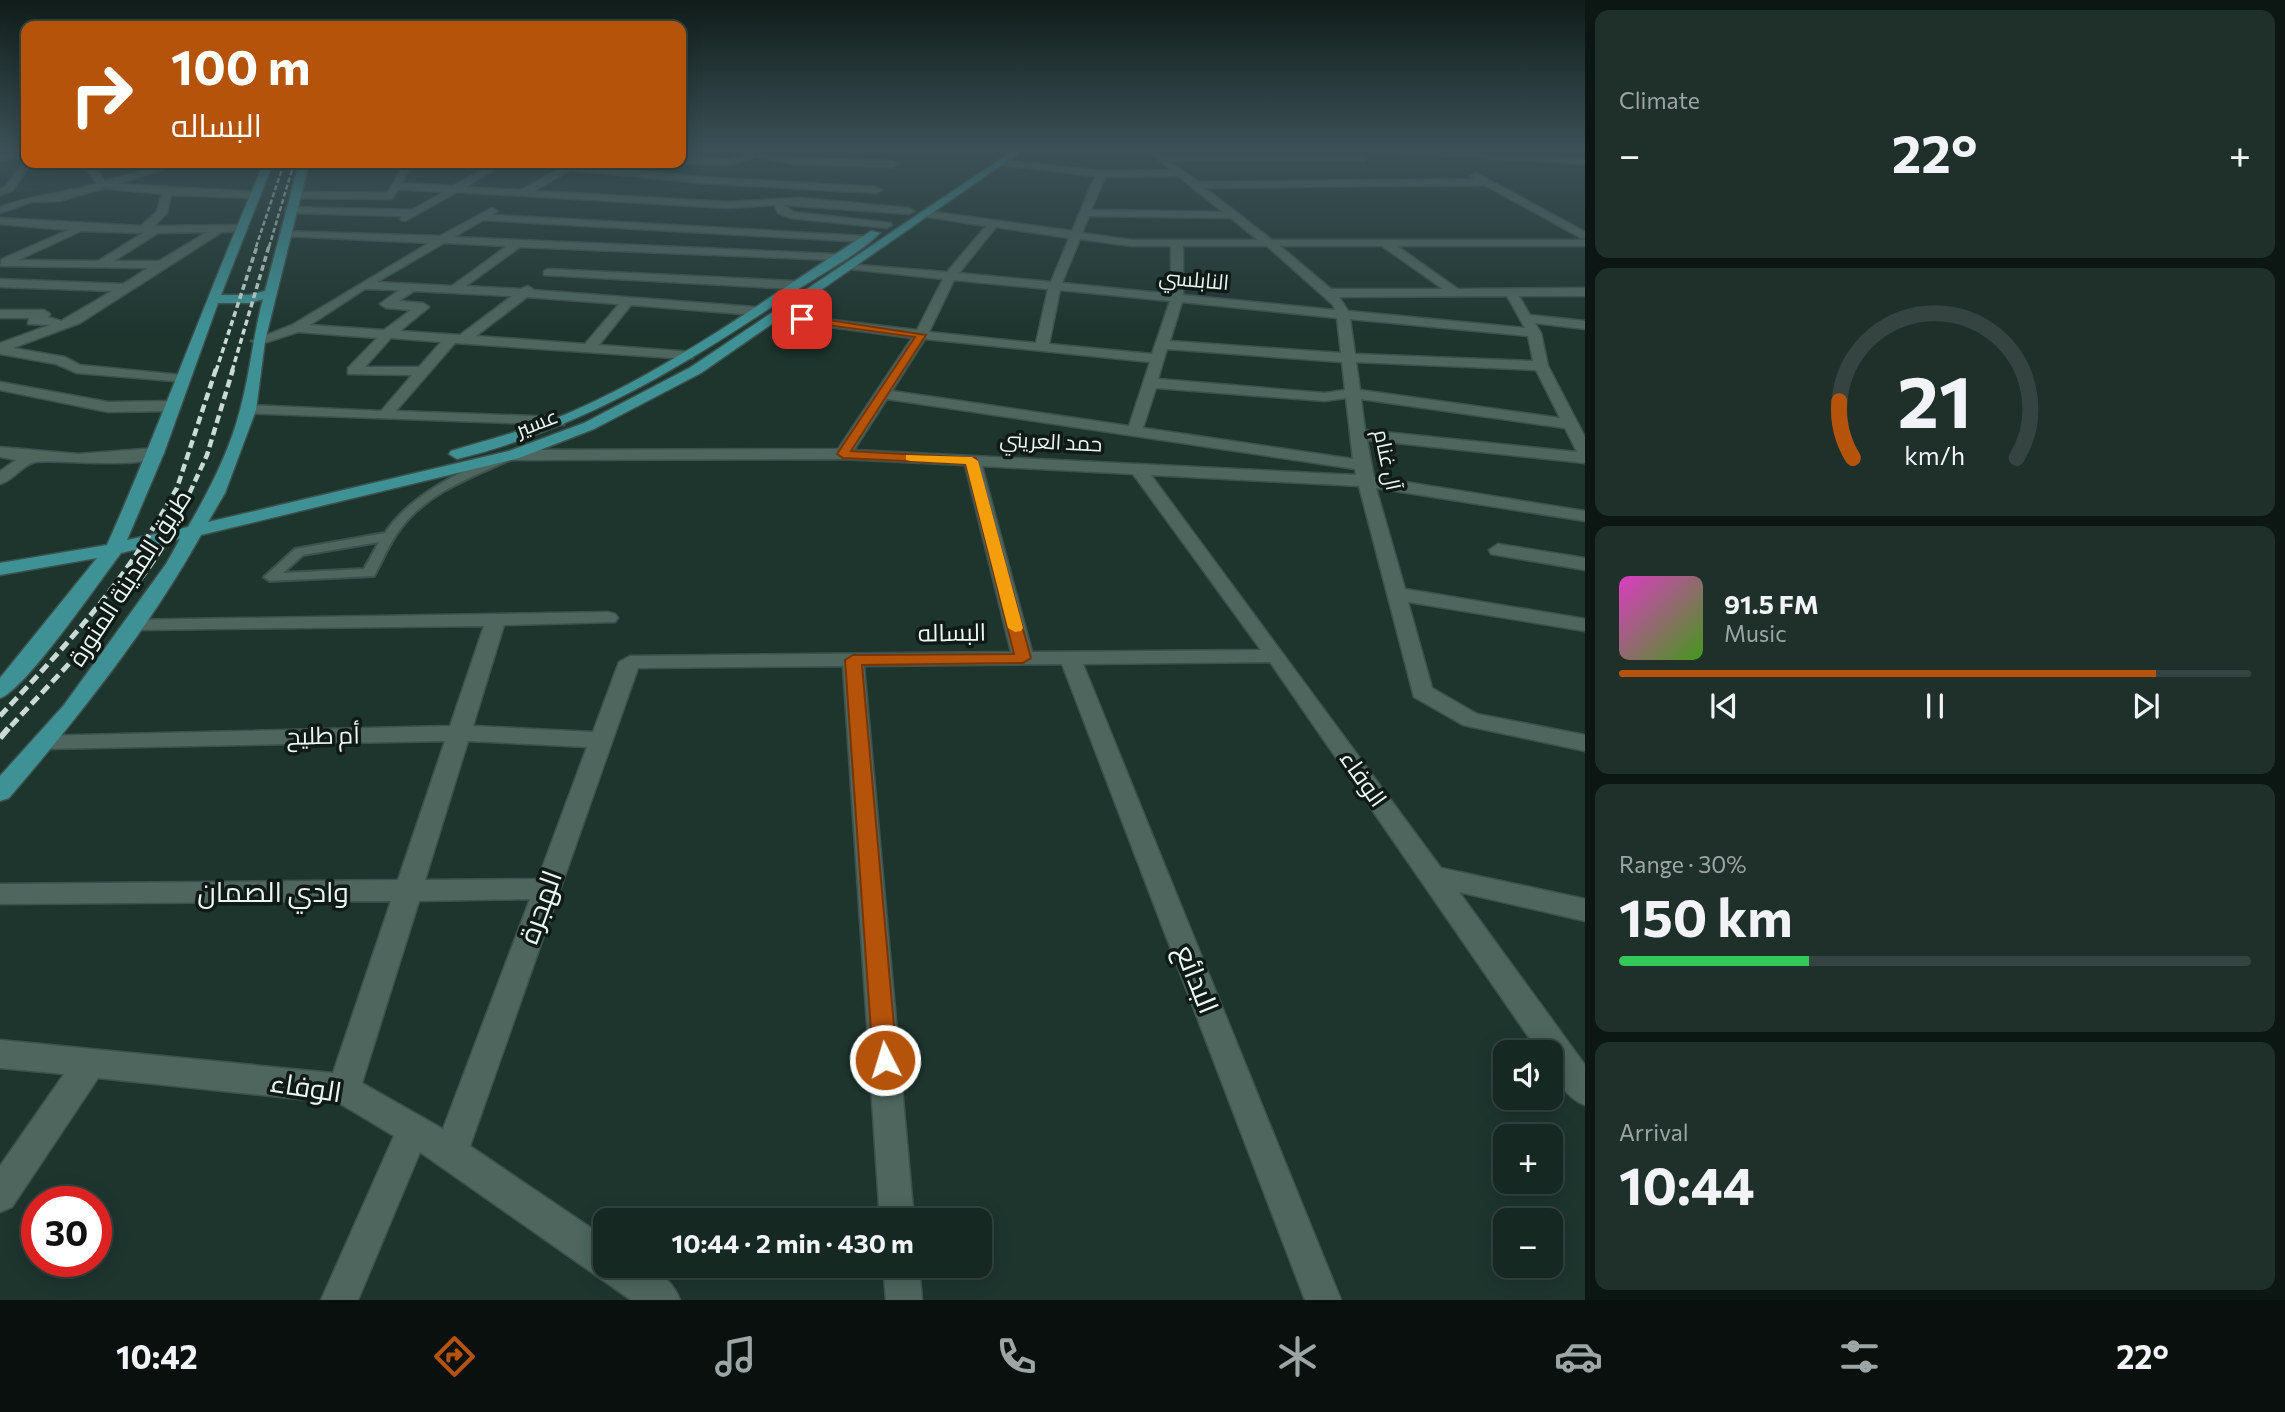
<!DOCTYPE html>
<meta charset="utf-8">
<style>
:root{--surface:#162822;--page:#1f302a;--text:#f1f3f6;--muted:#9ea6a5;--line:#354440;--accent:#b45309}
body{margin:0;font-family:Commissioner,Cairo,sans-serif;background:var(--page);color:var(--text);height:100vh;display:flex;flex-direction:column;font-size:26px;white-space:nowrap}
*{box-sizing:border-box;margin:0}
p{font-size:23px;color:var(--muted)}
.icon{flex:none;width:38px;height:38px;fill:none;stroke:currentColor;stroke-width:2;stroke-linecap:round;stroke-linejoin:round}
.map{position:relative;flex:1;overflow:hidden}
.side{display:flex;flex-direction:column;gap:10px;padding:10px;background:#0c1613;width:700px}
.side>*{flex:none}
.guide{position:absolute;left:21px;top:21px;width:665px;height:147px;border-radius:14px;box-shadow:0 4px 18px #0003,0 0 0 2px var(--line);background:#b45309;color:#fff;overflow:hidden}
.tools{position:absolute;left:1493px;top:1040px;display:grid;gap:14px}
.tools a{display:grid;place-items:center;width:70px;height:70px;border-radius:14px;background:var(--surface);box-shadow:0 4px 18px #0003,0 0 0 2px var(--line);font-size:35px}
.speed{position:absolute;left:21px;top:1186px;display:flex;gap:14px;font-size:35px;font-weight:700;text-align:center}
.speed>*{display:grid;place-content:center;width:91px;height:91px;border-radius:50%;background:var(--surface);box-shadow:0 4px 18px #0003,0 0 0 2px var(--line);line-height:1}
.speed .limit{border:10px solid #d22;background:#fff;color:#111}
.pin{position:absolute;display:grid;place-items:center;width:60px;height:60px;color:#fff;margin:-30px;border-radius:14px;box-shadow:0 4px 10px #0006}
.me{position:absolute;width:77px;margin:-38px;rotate:355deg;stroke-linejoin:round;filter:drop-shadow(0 0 5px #0008)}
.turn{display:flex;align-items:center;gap:24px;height:147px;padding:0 35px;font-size:32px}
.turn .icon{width:91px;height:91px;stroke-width:2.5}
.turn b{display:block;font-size:49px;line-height:60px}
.big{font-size:52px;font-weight:700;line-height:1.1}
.side .tile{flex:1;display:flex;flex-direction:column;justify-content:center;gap:10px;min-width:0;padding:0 24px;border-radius:14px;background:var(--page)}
.side .dial{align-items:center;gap:0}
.dial svg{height:182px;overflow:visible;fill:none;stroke:var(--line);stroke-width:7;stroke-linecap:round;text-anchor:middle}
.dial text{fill:var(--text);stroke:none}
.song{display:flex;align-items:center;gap:21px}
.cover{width:84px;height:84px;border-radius:10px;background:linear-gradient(135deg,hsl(310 70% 55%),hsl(100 70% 35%))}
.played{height:7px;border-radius:4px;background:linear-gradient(90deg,var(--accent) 85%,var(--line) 85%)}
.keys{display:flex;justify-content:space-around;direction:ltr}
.heat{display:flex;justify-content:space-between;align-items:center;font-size:38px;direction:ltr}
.charge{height:10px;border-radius:5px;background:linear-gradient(90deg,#34c759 30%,var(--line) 0)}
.trip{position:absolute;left:593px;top:1208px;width:399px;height:70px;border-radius:14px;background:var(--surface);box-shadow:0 4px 18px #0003,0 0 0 2px var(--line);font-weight:700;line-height:70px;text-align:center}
.menu{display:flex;height:112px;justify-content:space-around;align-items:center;background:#09100e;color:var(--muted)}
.menu .icon{width:49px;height:49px}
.menu .active{color:var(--accent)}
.menu b{font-size:32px;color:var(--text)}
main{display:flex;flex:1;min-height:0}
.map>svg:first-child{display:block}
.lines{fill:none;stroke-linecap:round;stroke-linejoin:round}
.lane-casing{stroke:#3d514c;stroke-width:4}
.street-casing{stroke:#3d514c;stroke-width:3}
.primary-casing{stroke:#3d514c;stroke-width:3}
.lane{fill:#4e665e;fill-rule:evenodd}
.street{fill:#4e665e;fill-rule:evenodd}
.primary{fill:#3e9296;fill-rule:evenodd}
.rail-far4{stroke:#cadad4;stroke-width:2.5;stroke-dasharray:5 2.5;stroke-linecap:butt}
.rail-far3{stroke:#cadad4;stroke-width:3.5;stroke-dasharray:6 3.5;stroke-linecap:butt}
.rail-far2{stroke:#cadad4;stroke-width:4.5;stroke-dasharray:8 4.5;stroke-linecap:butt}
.rail-far1{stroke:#cadad4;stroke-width:5;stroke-dasharray:10 5;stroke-linecap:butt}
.rail{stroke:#cadad4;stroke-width:6;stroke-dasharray:13 6;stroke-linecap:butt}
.route{fill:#b45309;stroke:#753606;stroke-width:2}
.slow{fill:#f59e0b}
.labels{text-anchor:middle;stroke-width:7;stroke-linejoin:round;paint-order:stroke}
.far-street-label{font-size:21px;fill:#eaf8f3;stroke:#101a17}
.street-label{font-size:24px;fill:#eaf8f3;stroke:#101a17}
.near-street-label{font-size:28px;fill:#eaf8f3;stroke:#101a17}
</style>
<main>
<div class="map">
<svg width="1585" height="1300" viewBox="0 0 1585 1300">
<rect width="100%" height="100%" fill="#1e352e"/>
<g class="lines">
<!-- lane casing -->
<g class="lane-casing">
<path id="lane" d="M508,454L512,455V459C472,477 428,492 401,528C389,543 383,560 374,576L270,581L264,577L295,549L385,533C410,495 465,467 508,454ZM379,542L364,569L283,573L303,555Z"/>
</g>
<!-- street casing -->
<g class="street-casing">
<g id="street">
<path d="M728,150H744L795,158L892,161L897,164L892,167L795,164L755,157L731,165L681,163V157C703,153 724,165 745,155Z"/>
<path d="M1147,150H1156L1163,155H1364L1368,158L1364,161H1170L1198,182L1475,179L1471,176L1476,173L1585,232V239L1581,238L1485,185L1205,188L1272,240H1585V246H1397L1458,289L1585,288V296H1519L1530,315L1585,321V329L1535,323L1541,333L1548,366L1585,437V463L1367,440L1374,477L1585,511V521L1376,488L1405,589L1585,619V631L1408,602L1432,688L1477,714L1585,735V751L1463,725L1414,697L1359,486L1151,475L1441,868L1585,899V921L1459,892L1585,1065V1105C1565,1098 1550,1073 1550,1052H1539L1270,662L1083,664L1341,1300H1305L1062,664L864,666L914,1220H880L843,666L638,668L470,1146L606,1238V1265C637,1265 667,1266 680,1300H631L420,1152L358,1300H321L394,1136L339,1103L98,1078L12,1207L0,1212V1166L64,1074L0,1068V1040L333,1073L391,901L0,904V884L398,880L445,741L45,749L37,746L33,741L37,736L450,726L484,626L133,630L126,628L123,624L126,620L608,612L615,614L618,618L615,622L504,625L473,726L593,732L619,662L630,656L1011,652L965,465L843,459L513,460L505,455L513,450L838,449L912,338L778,320L772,316L773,313L917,330L943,279L850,269L846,268V264L947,272L986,226L922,216V212L926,211L1072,231L1095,176L1002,165L999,160L1101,171L1171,170ZM1178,176L1223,212L1091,210L1105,177ZM1089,216L1231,218L1258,240H1131L1082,233ZM996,227L1069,238L1051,282L959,273ZM1080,239L1131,246H1171V294L1062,283ZM1183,246H1267L1333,305L1335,310L1183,295ZM1280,246H1382L1443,289H1331ZM954,280L1048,289L1036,343L929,332ZM1060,290L1170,301L1152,354L1049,344ZM1507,296L1525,328L1348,311L1339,297ZM1182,302L1337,318L1341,353L1170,341ZM1350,319L1528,336L1533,361L1355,354ZM925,339L1150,362L1129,426L892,391ZM1167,349L1342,362L1345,390L1325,393L1158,379ZM1356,362L1536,370L1560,418L1360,390ZM1156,388L1325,401L1346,398L1353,459L1143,428ZM887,399L1355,469L1356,475L854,450ZM1361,399L1565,428L1577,452L1365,430ZM982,466L1133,474L1261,650L1032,652ZM468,741L587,747L538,879L425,880ZM530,899L443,1129L362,1083L419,901Z"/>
<path d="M1393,150L1585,158V164L1397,153Z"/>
<path d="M26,151V157L0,160V154Z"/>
<path d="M26,160L31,163L13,190L0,195V189L6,186Z"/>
<path d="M99,163H111L97,171L105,181L169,163H183L117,184L256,192L261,195L256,198L171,195L167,213L154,226L243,225L248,228L243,231L222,232L80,323L13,348L65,357L80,365L181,375L188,379L186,382L77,373L56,364L0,354V343L50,325L28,324L29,318H0V310H44L50,314L48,317L61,321L112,291L0,287V279L123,284L148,268L0,266L2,259L68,230L0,224V218L141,226L157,212L162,194L104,188L59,201L31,202L0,213V207C32,195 64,193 97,184L87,170ZM81,231L143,233L98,261L18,260ZM207,232L159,261H114L158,233Z"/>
<path d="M404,163H413L402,183L453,186L495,163H505L466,187L521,190L559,169L520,163H580L578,165L700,177L877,187L882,190L877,193L700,183L570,170L534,191L727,202L800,198L909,208L914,211L909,214L784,205L793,212L891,223L892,225L887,228L791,218L778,213L774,205L727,208L457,192L405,221L401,220V216L290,213L285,210L290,207L412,210L444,192L399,189L391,199L295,198L290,195L295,192L388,193Z"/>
<path d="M492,208L497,211L493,215L865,236L870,239L865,242L483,220L454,237L835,254L841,257L835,260L520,247L466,286L521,289L528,286L534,290L755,307L761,311L755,315L631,305L599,345L693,352V358L688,359L455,343L396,411L559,417L564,419V425L243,413V407L248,405L381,411L412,375L348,374V368L377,338L298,332L258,345L251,341L292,325L429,243L285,236L281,235V231L440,236ZM444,243L507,246L452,286L377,282ZM365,289L399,290L380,304L386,308L411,310L384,330L310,325ZM414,291L512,296L460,335L400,331L429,307L423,303L399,301ZM527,297L619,304L585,344L476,336ZM391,338L441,342L419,367H365Z"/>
<path d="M548,269L794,281L800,285L794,289L544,275V271Z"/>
<path d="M0,382L108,402L172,401L180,406L172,411L108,412L0,390Z"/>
<path d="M0,447L78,454L156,448L164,453C147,471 62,459 36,462C23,464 13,481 0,484V471L16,460L0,457Z"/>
<path d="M1498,544L1585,558V570L1491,554L1489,550Z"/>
<path d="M883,1265H919L922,1300H886Z"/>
</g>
</g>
<!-- primary casing -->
<g class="primary-casing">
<g id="primary">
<path d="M1014,150H1023L701,373L594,429L519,458L201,535C148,630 79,716 9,798L0,801V776L64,705L166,564L180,539L121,553C101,579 24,692 0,698V678L97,558L0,575V563L107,545C163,419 209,289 264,163H273L221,295H249L265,291L299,163H309L265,341L256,410L225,493L208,522L509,451L584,423L691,367ZM263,299C253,336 250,374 240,410C230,450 209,491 188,527L127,540L164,453L218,303H250Z"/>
<path d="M871,231L880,233C858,255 824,272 797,290C688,363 586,427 457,459L449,454L451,451C490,439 531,429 569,413C677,366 772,294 871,231Z"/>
</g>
</g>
<!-- lane -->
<use href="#lane" class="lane"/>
<!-- street -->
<use href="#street" class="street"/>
<!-- primary -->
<use href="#primary" class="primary"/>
<!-- rail-far4 -->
<g class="rail-far4">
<path d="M256,247L284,163"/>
<path d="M269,247L294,163"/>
</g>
<!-- rail-far3 -->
<g class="rail-far3">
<path d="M216,371L257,246"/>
<path d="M232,371L269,246"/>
</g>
<!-- rail-far2 -->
<g class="rail-far2">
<path d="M154,527L177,488L216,369"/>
<path d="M174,527L207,455L233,369"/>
</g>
<!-- rail-far1 -->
<g class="rail-far1">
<path d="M0,716C57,655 112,597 155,525"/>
<path d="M11,726C67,665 135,599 175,525"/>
</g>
<!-- rail -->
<path class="rail" d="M0,738L12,724"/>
</g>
<!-- sky -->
<linearGradient id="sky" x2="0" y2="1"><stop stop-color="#101d19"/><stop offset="0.45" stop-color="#3b5157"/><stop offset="1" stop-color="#3b5157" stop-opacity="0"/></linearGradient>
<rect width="1585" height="332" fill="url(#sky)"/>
<!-- route -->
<path class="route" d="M802,316L926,335L851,451L976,458L1031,658L1023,663L862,665L897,1060L893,1067L885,1070L876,1067L873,1060L845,660L853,655L1014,654L966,464L843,458L837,454L915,337L798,321Z"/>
<!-- slow -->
<path class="slow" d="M906,455L972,457L978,461L1023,628L1021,631L1015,632L1008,628L966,464L911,461L906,460Z"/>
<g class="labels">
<!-- far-street labels -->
<g class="far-street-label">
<text transform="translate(1194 280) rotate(5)" y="7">النابلسي</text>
<text transform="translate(537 423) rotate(-21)" y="7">عسير</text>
<text transform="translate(1051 442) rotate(3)" y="7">حمد العريني</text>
<text transform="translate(1387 460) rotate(78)" y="7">آل غنام</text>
</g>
<!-- street labels -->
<g class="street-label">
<text transform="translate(130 578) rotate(-57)" y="8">طريق المدينة المنورة</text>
<text transform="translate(952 633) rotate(-1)" y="8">البساله</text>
<text transform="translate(323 736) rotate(-1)" y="8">أم طليح</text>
<text transform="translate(1363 779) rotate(55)" y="8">الوفاء</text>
</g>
<!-- near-street labels -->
<g class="near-street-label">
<text x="273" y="902">وادي الصمان</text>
<text transform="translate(540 907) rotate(-70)" y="10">الهجرة</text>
<text transform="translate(1197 979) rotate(68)" y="10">البدائع</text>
<text transform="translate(306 1087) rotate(9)" y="10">الوفاء</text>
</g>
</g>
</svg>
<div class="tools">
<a><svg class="icon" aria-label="sound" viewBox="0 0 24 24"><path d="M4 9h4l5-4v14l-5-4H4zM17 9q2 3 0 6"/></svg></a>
<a>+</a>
<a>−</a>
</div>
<div class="speed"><div class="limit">30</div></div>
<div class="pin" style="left:802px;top:319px;background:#d93025"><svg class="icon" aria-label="arrive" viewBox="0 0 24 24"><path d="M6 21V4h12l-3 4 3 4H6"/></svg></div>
<svg class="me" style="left:885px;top:1060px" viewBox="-20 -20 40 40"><circle r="17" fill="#b45309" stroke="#fff" stroke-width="3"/><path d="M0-11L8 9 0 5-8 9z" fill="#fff"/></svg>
<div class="trip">10:44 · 2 min · 430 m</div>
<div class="guide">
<div class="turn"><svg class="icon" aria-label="right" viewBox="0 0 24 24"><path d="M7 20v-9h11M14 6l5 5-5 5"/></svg><div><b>100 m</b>البساله</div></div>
</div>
</div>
<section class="side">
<div class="tile"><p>Climate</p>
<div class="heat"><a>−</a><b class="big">22°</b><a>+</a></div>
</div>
<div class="tile dial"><svg viewBox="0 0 100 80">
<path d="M14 69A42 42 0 1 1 86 69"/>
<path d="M14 69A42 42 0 0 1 8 44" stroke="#b45309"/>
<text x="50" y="56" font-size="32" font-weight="700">21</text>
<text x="50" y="72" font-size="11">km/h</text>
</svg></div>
<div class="tile">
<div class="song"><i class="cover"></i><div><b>91.5 FM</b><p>Music</p></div></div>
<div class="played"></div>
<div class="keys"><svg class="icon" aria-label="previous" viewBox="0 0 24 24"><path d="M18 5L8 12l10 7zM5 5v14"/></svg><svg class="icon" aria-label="pause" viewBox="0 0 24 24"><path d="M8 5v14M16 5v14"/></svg><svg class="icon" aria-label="next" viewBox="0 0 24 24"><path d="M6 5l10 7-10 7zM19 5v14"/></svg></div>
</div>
<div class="tile"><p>Range · 30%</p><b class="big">150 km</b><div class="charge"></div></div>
<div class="tile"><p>Arrival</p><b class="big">10:44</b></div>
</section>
</main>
<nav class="menu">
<b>10:42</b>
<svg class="icon active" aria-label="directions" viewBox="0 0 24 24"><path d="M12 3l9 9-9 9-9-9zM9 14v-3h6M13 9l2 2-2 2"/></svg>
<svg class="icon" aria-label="music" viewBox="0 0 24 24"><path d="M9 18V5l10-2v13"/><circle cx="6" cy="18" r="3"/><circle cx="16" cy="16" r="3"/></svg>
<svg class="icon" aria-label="phone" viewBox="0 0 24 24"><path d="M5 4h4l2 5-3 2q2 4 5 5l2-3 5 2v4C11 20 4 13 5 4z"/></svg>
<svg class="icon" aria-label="climate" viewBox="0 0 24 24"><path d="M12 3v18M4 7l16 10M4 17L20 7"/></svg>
<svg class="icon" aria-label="car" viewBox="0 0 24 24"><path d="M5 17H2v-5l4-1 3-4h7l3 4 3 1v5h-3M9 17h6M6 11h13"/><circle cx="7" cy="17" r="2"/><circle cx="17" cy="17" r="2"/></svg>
<svg class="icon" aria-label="filters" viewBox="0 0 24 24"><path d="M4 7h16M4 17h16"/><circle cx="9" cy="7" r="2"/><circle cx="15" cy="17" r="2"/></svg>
<b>22°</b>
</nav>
